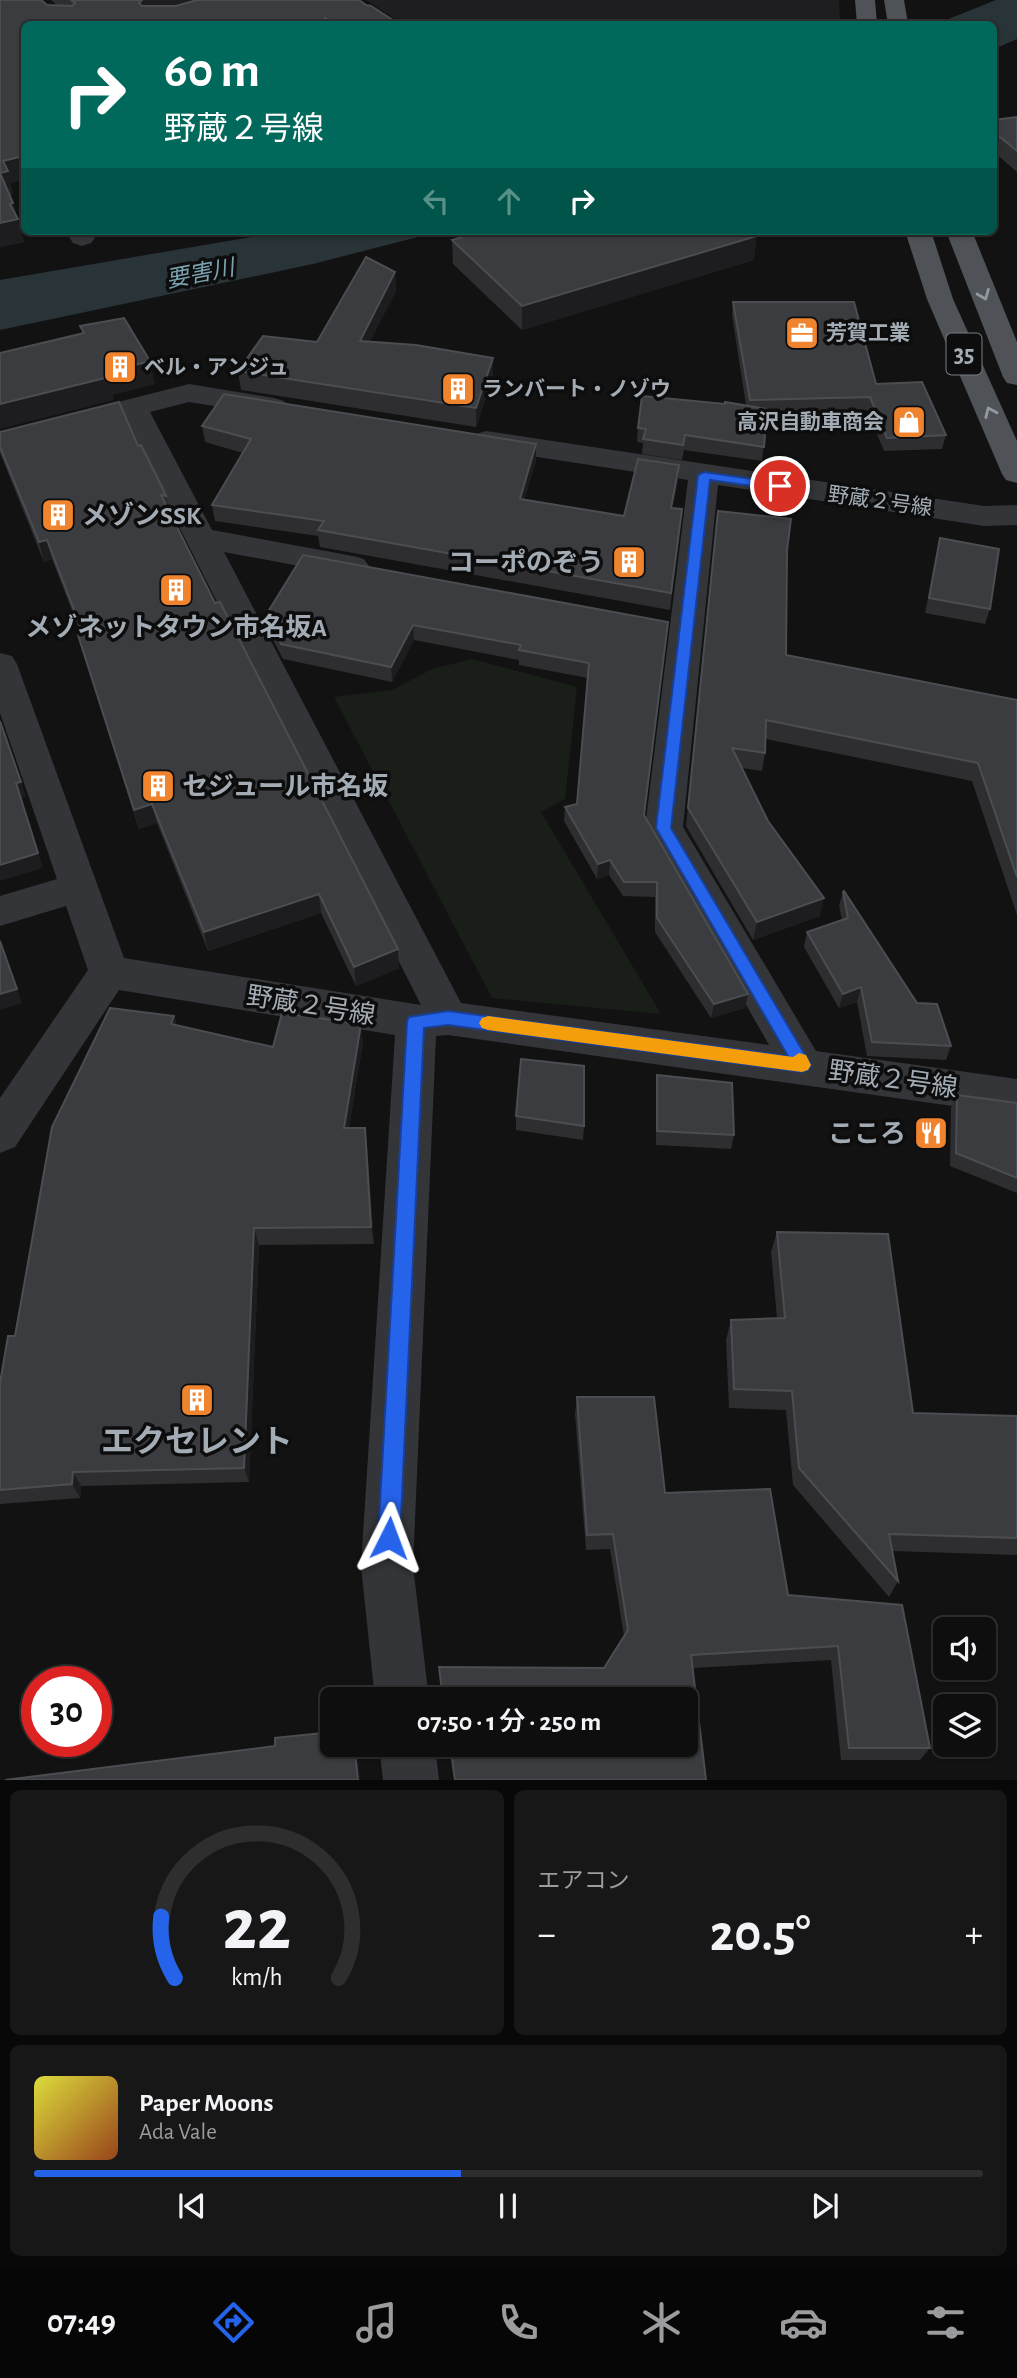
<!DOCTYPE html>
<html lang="ja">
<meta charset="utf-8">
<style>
:root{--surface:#0e0e0e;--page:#171717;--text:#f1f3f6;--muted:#9b9c9e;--line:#2e2e2e;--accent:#2563eb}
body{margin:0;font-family:"Alegreya Sans","Noto Sans JP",sans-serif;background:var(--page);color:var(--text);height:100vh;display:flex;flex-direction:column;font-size:26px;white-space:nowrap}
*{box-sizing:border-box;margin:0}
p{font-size:23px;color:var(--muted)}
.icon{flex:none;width:38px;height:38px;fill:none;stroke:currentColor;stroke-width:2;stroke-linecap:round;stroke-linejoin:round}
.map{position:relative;height:1780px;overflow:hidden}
.details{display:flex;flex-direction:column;gap:10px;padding:10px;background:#080808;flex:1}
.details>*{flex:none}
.hud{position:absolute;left:21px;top:21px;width:976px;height:214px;border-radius:10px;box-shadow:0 2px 5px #0004,0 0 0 2px var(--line);background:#00695c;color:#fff;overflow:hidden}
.tools{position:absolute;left:933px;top:1617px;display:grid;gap:14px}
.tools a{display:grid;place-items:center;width:63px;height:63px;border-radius:10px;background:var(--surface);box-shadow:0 2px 5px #0004,0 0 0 2px var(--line);font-size:35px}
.speed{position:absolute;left:21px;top:1666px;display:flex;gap:14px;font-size:35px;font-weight:700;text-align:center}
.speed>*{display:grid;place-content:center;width:91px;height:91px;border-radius:50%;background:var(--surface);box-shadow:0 2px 5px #0004,0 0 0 2px var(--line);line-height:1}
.speed .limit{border:10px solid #d22;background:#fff;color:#111}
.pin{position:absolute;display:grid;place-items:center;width:60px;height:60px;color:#fff;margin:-30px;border:4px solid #fff;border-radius:50%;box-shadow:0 2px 7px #0007}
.me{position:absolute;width:77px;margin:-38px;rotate:3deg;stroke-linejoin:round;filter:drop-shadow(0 0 5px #0008)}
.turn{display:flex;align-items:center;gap:24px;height:147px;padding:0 28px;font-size:32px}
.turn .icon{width:91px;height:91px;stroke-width:2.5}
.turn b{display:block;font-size:49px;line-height:60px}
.lanes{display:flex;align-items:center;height:66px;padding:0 28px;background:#0003;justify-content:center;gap:35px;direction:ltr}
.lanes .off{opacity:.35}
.big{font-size:52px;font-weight:600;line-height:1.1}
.details .widget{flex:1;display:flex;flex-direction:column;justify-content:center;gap:10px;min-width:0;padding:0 24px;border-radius:10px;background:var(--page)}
.details .dial{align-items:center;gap:0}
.dial svg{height:182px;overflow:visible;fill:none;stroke:var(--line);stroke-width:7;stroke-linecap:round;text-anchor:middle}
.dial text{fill:var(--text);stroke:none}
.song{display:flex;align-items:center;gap:21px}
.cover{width:84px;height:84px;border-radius:10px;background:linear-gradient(135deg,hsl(60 70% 55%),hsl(20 70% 35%))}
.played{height:7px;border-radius:4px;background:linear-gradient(90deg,var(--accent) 45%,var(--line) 45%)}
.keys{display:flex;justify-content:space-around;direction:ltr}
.heat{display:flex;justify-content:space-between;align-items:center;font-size:38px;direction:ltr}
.details .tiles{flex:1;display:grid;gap:10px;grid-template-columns:1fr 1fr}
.widget:last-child{grid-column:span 2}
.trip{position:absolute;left:320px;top:1687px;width:378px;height:70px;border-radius:10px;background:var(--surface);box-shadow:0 2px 5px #0004,0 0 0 2px var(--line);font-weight:600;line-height:70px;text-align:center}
.menu{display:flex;height:112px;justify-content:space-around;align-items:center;background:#060606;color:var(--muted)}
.menu .icon{width:49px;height:49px}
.menu .selected{color:var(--accent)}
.menu b{font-size:32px;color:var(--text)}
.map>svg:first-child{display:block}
.built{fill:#1e1e20}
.green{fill:#191e18}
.water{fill:#283437}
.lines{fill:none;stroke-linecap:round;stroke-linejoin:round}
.minor{fill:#333538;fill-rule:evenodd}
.major{fill:#4f5357;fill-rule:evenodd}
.wall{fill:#2e2e31}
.shaded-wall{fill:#1d1d1f}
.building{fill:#3a3c3f;stroke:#4b4e51;stroke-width:2}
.oneway{stroke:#929aa1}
.route{fill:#2563eb;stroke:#184099;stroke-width:2}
.slow{fill:#f59e0b}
.labels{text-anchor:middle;stroke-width:7;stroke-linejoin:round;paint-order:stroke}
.far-poi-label{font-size:21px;font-weight:bold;fill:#a3acb4;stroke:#0d0d0e;text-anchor:start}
.far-street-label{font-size:21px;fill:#a3acb4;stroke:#0d0d0e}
.far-water-label{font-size:23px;font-style:italic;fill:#7aa2af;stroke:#0d0d0e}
.shield{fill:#0d0d0e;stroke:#767c82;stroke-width:2}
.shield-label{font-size:24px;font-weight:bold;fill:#a3acb4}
.poi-label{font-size:26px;font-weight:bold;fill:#a3acb4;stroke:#0d0d0e;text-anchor:start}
.street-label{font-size:26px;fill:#a3acb4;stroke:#0d0d0e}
.near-poi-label{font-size:32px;font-weight:bold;fill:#a3acb4;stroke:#0d0d0e}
</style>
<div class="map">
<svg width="1017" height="1780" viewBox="0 0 1017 1780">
<rect width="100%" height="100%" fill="#121213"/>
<!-- built -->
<path class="built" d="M366,0H839L840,24H403Z"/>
<!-- green -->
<path class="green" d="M472,659L577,687L565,799L541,812L661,1014L492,998L334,697L392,690L432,669Z"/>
<!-- water -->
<g class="water">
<path d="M996,0H1017V39L994,49V24H936Z"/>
<path d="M286,231H441L313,264L0,330V280Z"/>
</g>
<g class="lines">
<!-- minor -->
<g class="minor">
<path d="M65,231H91L95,238L91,243L82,246L73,243Z"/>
<path d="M189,384L274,398L284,401L288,407L284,413L274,416L189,402L150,412L212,530L353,556L364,559L369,566L364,573L353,576L224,552L461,1003L769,1045L645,828L688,480L486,449L476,446L471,440L476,434L486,431L984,506L1017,505V525L984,526L718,485L683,827L816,1051L1017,1079V1115L448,1035L436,1036L413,1566L429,1699H375L361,1566L395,1035L119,990L15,1147L0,1153V1098L88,970L66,906L0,926V896L57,879L0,713V653L12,656L17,664L124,958L421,1005L124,418L0,450V432Z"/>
<path d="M379,1745H435L439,1780H383Z"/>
</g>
<!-- major -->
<g class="major">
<path d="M855,0H875L877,24H857Z"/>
<path d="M884,0H904L908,24H888Z"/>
<path d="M905,231H931L953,299L1017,441V483L1006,480L1002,474L927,299Z"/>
<path d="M946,231H972L1017,342V385L1007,383L1003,377Z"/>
</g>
</g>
<!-- wall -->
<g class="wall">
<path d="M0,0L57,5L51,0H359L399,24H24L10,183L13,194L9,195L13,203L24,242L0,247Z"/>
<path d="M1017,117V172L994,152V120Z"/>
<path d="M452,240L754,260L522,330L453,264Z"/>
<path d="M395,272L396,291L370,341L493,377L476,427L241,390L238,371L317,342Z"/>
<path d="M733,302L876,384L946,435L942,449L884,451L867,410L767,413L762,461L684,450L682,460L642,454L643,443L637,442L638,428L725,404L746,405L732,315Z"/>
<path d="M202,426L536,444V461L524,499L624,516L679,465L678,482L672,508L682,509L670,610L320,547L318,536L215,521L212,505L243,453L205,442Z"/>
<path d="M0,432L138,446L166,496L169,510L399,968L356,986L321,913L208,951L157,823L139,829L84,654L78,635L81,634L52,559L44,562L0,453Z"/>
<path d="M718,511L787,550L786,655L1017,700V915L972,781L766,739L765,753L762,771L742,768L768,821L820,916L753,940L686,826Z"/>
<path d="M940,538L990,609L985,624L925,613Z"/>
<path d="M266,615L668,622L644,815L745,1008L711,1018L655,932V897L623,896L609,875L597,879L564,821L565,807L577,804L588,678L519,665V660L414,640L392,682L283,659L268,630Z"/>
<path d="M843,892L917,1003L951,1046L946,1060L867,1056L857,1002L839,1008L804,947L807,932L842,920L839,906Z"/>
<path d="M174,1016L177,1025L273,1047L363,1042L349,1128L367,1145L374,1244L259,1245L249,1482L81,1486L80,1498L0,1504V1383L15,1336Z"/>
<path d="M657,1075L734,1135L731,1149L656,1145V1088Z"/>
<path d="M957,1095L1017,1103V1193L950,1166L951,1108Z"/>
<path d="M516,1116L584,1126L583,1140L516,1130Z"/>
<path d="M777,1232L913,1413L1017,1416V1555L892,1551L898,1581L889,1597L793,1485L786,1410L729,1408L726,1340L731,1320L777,1318L771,1252Z"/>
<path d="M577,1397L665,1493L788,1595L902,1605L930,1748L920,1760H841L831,1660L693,1668H604L624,1636L610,1549L586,1550L575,1414Z"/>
</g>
<!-- shaded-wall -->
<g class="shaded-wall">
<path d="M142,0H211L148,17L139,3Z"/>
<path d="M24,156V180L10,183L13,194L6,195L0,173L3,161Z"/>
<path d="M13,203L24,242L0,247V223L10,204Z"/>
<path d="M757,236L754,260L522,330V306Z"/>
<path d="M395,272L396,291L361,359L360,341Z"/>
<path d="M493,358V377L476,427V408Z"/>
<path d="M150,361L155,384L113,395L114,400L0,429V404L107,372Z"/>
<path d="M536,444V461L520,515V499Z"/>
<path d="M679,465L678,482L669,524L671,508Z"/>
<path d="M47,540L52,559L44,562L39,542Z"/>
<path d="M413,625L414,640L392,682L391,667Z"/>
<path d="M21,782L26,797L21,798L43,868L0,881V865L16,783Z"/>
<path d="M152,804L157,823L139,829L134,810Z"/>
<path d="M610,860L609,875L597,879L598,864Z"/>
<path d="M319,894L321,913L208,951L204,932Z"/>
<path d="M824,898L820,916L753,940L757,922Z"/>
<path d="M0,939L22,1003L0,1010Z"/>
<path d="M398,949L399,968L356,986L354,967Z"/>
<path d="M861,987L857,1002L839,1008L843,994Z"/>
<path d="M748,994L745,1008L711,1018L714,1004Z"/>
<path d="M174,1016L179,1034L171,1024Z"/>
<path d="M361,1024L363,1042L346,1146L344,1128Z"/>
<path d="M365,1128L367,1145L374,1244L371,1227Z"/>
<path d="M254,1228L259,1245L249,1482L244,1468Z"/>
<path d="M73,1472L81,1486L80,1498L72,1484Z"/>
<path d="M354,1745H357L360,1780H358Z"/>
</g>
<!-- building -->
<g class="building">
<path d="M0,0H41L47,5L72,6L75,3L71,0H142L139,3L142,6H176L197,0H359L366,5L371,6L399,24H334L325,18L321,24H24V156L3,161L8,171L0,173L13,203L10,204L18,219L0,223Z"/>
<path d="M1017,117V151L994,132V120Z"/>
<path d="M484,231H750L757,236L522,306L452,240Z"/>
<path d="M366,257L395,272L360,341L416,345L493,358L476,408L238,371L263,336L317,342Z"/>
<path d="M733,302H854L876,384L922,382L946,435L887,438L870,397L750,400Z"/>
<path d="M124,318L150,361L107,372L109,377L0,404V353L84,333L80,326Z"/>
<path d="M224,394L536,444L520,499L624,516L638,459L679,465L671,508L682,509L671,593L318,530L324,521L212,505L251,439L202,426Z"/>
<path d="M642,396L725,404V402L767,409L764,447L685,435L683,445L643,439L646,429L638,428Z"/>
<path d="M119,402L138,446L141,445L162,487L166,496L161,495L215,603L220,602L398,949L354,967L319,894L204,932L152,804L134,810L78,635L83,633L47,540L39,542L0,447V432Z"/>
<path d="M718,511L791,519L787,550L786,655L1017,700V877L978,763L766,720L765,753L732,748L768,821L824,898L757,922L688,808Z"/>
<path d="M940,538L999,549L990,609L929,598Z"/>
<path d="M303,555L668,622L644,815L748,994L714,1004L657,918V882H624L610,860L598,864L565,807L577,804L589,663L519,650L521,645L413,625L391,667L281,644L266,615Z"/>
<path d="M0,721L21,782L16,783L38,853L0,865Z"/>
<path d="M844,891L917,1003L937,1004L951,1046L872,1042L861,987L843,994L807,932L848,918L843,892Z"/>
<path d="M0,941L17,989L0,994Z"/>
<path d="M110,1008L174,1016L171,1024L273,1047L282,1013L361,1024L344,1128H365L371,1227L254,1228L244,1468L73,1472L72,1484L0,1490V1383L8,1336H15L52,1127Z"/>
<path d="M521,1059L584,1066V1126L516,1116Z"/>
<path d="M657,1075L732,1083L734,1135L657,1131Z"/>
<path d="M957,1095L1017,1103V1178L956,1153Z"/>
<path d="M777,1232L888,1234L913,1413L1017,1416V1538L889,1534L898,1581L799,1468L792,1391L734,1389L731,1320L785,1318Z"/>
<path d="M577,1397H654L665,1493L770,1489L788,1595L902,1605L930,1748H849L838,1646L691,1655L706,1780H455L450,1745H686V1699H443L439,1667L604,1668L628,1630L613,1534L587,1535Z"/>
<path d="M332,1732V1745H354L358,1780H5L275,1746V1738Z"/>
</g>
<!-- one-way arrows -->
<defs><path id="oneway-chevron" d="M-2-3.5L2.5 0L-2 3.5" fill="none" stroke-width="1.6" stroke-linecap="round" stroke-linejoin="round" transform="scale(1.75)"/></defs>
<g class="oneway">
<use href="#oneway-chevron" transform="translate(984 295) rotate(68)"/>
<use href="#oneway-chevron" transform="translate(990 412) rotate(-114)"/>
</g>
<!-- route -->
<path class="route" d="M704,472L780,483L787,486L780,490L710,480L671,828L811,1065L808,1070L802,1072L448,1025L424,1028L400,1538L396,1546L389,1549L381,1546L378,1538L407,1022L409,1017L448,1011L788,1056L656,828L698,475Z"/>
<!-- slow -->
<path class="slow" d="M488,1016L793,1057L799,1053L806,1055L811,1065L808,1070L802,1072L488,1030L482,1028L479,1023L482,1018Z"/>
<!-- icons -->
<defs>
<g id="office-square" transform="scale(1.75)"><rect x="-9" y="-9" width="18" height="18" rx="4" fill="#f0832d" stroke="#0d0d0e"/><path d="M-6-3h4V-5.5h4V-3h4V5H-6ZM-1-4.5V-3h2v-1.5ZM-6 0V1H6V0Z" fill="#fff"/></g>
<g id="building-square" transform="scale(1.75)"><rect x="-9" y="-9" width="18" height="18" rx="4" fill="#f0832d" stroke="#0d0d0e"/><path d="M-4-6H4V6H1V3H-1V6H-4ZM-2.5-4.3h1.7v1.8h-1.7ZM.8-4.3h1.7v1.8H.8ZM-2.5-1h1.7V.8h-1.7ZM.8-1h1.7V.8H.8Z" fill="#fff"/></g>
<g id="shop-square" transform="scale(1.75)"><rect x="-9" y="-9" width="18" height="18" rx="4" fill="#f0832d" stroke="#0d0d0e"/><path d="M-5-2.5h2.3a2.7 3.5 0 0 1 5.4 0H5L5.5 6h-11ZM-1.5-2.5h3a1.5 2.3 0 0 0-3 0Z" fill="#fff"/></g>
<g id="restaurant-square" transform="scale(1.75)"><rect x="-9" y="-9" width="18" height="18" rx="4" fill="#f0832d" stroke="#0d0d0e"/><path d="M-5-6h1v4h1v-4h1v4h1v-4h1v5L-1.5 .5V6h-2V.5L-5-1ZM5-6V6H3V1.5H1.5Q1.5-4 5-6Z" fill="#fff"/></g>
</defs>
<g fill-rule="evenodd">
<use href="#office-square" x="802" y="333"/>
<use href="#building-square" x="120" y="367"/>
<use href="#building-square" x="458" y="389"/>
<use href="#shop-square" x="909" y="422"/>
<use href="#building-square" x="58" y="515"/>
<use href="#building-square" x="629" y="562"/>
<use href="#building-square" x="176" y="590"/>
<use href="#building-square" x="158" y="786"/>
<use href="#restaurant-square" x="931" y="1133"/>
<use href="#building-square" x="197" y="1400"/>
</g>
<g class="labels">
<!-- far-poi labels -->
<g class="far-poi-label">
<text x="826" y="340">芳賀工業</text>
<text x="144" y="374">ベル・アンジュ</text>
<text x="482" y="396">ランバート・ノゾウ</text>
<text x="884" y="429" text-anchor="end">高沢自動車商会</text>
</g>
<!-- far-street labels -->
<g class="far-street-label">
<text transform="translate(880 501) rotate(8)" y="7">野蔵２号線</text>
</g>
<!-- far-water labels -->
<g class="far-water-label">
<text transform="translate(200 273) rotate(-11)" y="8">要害川</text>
</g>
<!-- shield labels -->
<rect class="shield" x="946.5" y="333.5" width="35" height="41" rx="5"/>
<g class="shield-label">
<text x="964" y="362">35</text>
</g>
<!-- poi labels -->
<g class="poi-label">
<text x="82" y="524">メゾンSSK</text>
<text x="604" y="571" text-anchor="end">コーポのぞう</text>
<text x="176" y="636" text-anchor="middle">メゾネットタウン市名坂A</text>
<text x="182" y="795">セジュール市名坂</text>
<text x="906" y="1142" text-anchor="end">こころ</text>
</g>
<!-- street labels -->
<g class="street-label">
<text transform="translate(311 1005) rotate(9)" y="9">野蔵２号線</text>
<text transform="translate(893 1079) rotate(8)" y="9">野蔵２号線</text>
</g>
<!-- near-poi labels -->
<g class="near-poi-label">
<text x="197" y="1452">エクセレント</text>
</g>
</g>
</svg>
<div class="tools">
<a><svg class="icon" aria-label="sound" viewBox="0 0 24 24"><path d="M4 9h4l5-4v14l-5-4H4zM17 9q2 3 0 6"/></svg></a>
<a><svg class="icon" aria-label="layers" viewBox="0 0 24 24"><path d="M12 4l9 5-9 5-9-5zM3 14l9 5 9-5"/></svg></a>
</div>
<div class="speed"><div class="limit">30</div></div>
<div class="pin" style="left:780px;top:486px;background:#d93025"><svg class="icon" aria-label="arrive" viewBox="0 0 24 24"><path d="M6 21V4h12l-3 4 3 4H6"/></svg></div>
<svg class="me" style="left:389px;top:1538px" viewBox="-20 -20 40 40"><path d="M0-17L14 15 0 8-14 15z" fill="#2563eb" stroke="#fff" stroke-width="4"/></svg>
<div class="trip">07:50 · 1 分 · 250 m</div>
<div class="hud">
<div class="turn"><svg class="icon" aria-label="right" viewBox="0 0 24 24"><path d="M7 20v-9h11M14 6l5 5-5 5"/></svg><div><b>60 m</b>野蔵２号線</div></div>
<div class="lanes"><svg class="icon off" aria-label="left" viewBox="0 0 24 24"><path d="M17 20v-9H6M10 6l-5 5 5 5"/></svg><svg class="icon off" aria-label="ahead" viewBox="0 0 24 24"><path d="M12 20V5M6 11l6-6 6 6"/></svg><svg class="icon" aria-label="right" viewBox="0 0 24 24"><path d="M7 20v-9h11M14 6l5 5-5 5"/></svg></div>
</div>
</div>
<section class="details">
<div class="tiles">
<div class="widget dial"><svg viewBox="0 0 100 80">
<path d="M14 69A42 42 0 1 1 86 69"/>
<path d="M14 69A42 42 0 0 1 8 42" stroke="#2563eb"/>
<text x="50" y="56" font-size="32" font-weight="700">22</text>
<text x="50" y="72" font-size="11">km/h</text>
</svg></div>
<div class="widget"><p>エアコン</p>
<div class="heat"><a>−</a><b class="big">20.5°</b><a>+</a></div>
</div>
<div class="widget">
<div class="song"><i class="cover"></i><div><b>Paper Moons</b><p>Ada Vale</p></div></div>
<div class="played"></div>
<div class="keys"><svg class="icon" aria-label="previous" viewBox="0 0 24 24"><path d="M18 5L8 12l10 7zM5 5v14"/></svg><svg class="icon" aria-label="pause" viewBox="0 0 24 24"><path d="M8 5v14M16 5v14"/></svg><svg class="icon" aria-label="next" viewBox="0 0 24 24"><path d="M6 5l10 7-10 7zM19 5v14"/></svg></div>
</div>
</div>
</section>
<nav class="menu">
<b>07:49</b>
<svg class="icon selected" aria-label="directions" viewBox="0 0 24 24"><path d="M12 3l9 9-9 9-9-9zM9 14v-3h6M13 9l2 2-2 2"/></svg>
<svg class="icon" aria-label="music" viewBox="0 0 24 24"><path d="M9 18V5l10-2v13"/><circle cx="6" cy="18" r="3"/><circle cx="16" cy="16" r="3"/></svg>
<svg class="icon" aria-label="phone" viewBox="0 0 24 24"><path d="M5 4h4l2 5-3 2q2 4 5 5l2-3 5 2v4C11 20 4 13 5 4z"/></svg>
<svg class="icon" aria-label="climate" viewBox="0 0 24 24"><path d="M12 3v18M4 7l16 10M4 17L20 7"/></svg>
<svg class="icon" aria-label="car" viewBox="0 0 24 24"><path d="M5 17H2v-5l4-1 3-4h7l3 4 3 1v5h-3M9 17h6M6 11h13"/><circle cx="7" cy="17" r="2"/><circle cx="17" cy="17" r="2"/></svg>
<svg class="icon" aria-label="filters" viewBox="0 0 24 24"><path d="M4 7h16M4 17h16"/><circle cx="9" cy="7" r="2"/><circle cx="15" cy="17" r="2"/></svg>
</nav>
